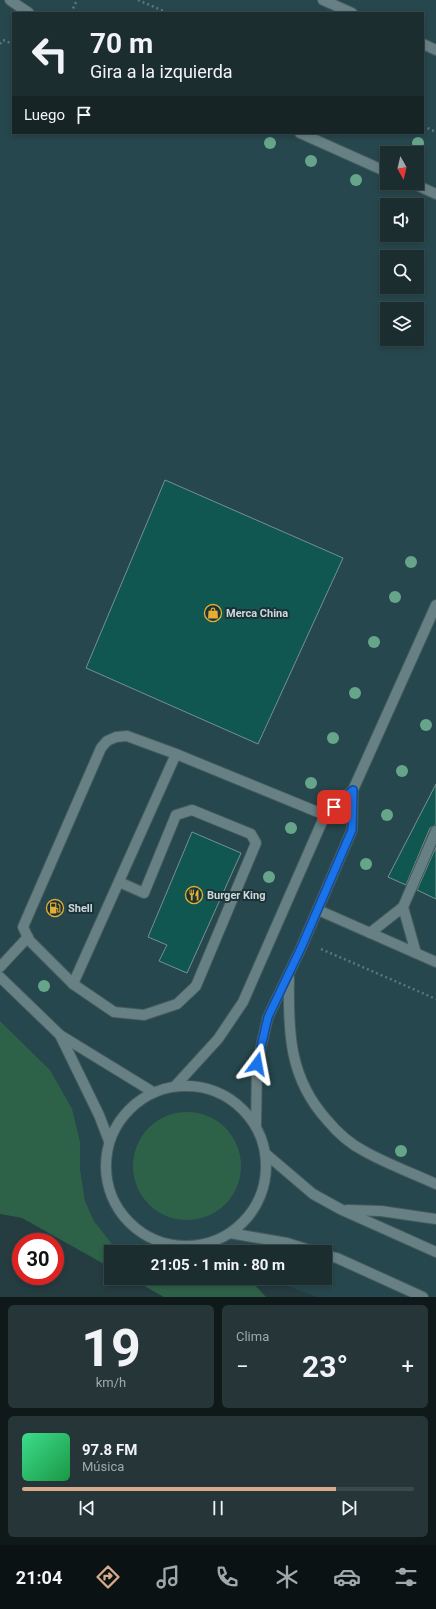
<!DOCTYPE html>
<html lang="es">
<meta charset="utf-8">
<style>
:root{--surface:#1c2d30;--page:#253538;--text:#f1f3f6;--muted:#a0a8ab;--line:#3a494c;--accent:#d6ab8b}
body{margin:0;font-family:Roboto,sans-serif;background:var(--page);color:var(--text);height:100vh;display:flex;flex-direction:column;font-size:15px;white-space:nowrap}
*{box-sizing:border-box;margin:0}
p{font-size:13px;color:var(--muted)}
.icon{flex:none;width:22px;height:22px;fill:none;stroke:currentColor;stroke-width:2;stroke-linecap:round;stroke-linejoin:round}
.map{position:relative;height:1297px;overflow:hidden}
.side{display:flex;flex-direction:column;gap:8px;padding:8px;background:#0f191a;flex:1}
.side>*{flex:none}
.hud{position:absolute;left:12px;top:12px;width:412px;height:122px;border-radius:0px;box-shadow:0 2px 6px #0003,0 0 0 1px var(--line);background:#1c2d30;color:var(--text);overflow:hidden}
.needle{width:26px;rotate:172deg}
.fabs{position:absolute;left:380px;top:146px;display:grid;gap:8px}
.fabs a{display:grid;place-items:center;width:44px;height:44px;border-radius:0px;background:var(--surface);box-shadow:0 2px 6px #0003,0 0 0 1px var(--line);font-size:20px}
.speed{position:absolute;left:12px;top:1233px;display:flex;gap:8px;font-size:20px;font-weight:700;text-align:center}
.speed>*{display:grid;place-content:center;width:52px;height:52px;border-radius:50%;background:var(--surface);box-shadow:0 2px 6px #0003,0 0 0 1px var(--line);line-height:1}
.speed .limit{border:6px solid #d22;background:#fff;color:#111}
.pin{position:absolute;display:grid;place-items:center;width:34px;height:34px;color:#fff;margin:-17px;border-radius:8px;box-shadow:0 2px 6px #0006}
.me{position:absolute;width:44px;margin:-22px;rotate:13deg;stroke-linejoin:round;filter:drop-shadow(0 0 3px #0008)}
.turn{display:flex;align-items:center;gap:14px;height:84px;padding:0 12px;font-size:18px}
.turn .icon{width:52px;height:52px;stroke-width:2.5}
.turn b{display:block;font-size:28px;line-height:34px}
.then{display:flex;align-items:center;height:38px;padding:0 12px;background:#0003;gap:8px;font-size:15px}
.big{font-size:30px;font-weight:700;line-height:1.1}
.side .card{flex:1;display:flex;flex-direction:column;justify-content:center;gap:6px;min-width:0;padding:0 14px;border-radius:6px;background:var(--page)}
.side .dial{align-items:center;gap:0}
.dial b{font-size:52px;line-height:1}
.song{display:flex;align-items:center;gap:12px}
.cover{width:48px;height:48px;border-radius:6px;background:linear-gradient(135deg,hsl(150 70% 55%),hsl(140 70% 35%))}
.played{height:4px;border-radius:2px;background:linear-gradient(90deg,var(--accent) 80%,var(--line) 80%)}
.keys{display:flex;justify-content:space-around;direction:ltr}
.heat{display:flex;justify-content:space-between;align-items:center;font-size:22px;direction:ltr}
.side .tiles{flex:1;display:grid;gap:8px;grid-template-columns:1fr 1fr}
.card:last-child{grid-column:span 2}
.trip{position:absolute;left:104px;top:1245px;width:228px;height:40px;border-radius:0px;background:var(--surface);box-shadow:0 2px 6px #0003,0 0 0 1px var(--line);font-weight:700;line-height:40px;text-align:center}
.tabs{display:flex;height:64px;justify-content:space-around;align-items:center;background:#0b1213;color:var(--muted)}
.tabs .icon{width:28px;height:28px}
.tabs .current{color:var(--accent)}
.tabs b{font-size:18px;color:var(--text)}
.map>svg:first-child{display:block}
.built{fill:#26474d;fill-rule:evenodd}
.green{fill:#2d6248}
.building{fill:#0f5750;stroke:#77918d}
.lines{fill:none;stroke-linecap:round;stroke-linejoin:round}
.minor-casing{stroke:#465a5d;stroke-width:12}
.path{stroke:#617478;stroke-width:2.5;stroke-dasharray:2 3;stroke-linecap:butt}
.minor{stroke:#678084;stroke-width:10}
.tree{fill:#67a58b}
.route-casing{stroke:#114b97;stroke-width:10}
.route{stroke:#1a73e8;stroke-width:7}
.labels{text-anchor:middle;stroke-width:4;stroke-linejoin:round;paint-order:stroke}
.poi-label{font-size:11px;font-weight:bold;fill:#ccd9dc;stroke:#1b3236;text-anchor:start}
</style>
<div class="map">
<svg width="436" height="1297" viewBox="0 0 436 1297">
<rect width="100%" height="100%" fill="#253c40"/>
<!-- built -->
<path class="built" d="M0,0H436V1297H317L285,1285L256,1278H325V1252H122L112,1244L94,1221L85,1201L80,1169V1142L50,1070L0,1021ZM13,13H423V133H13ZM387,153H417V183H387ZM387,205H417V235H387ZM387,257H417V287H387ZM387,309H417V339H387Z"/>
<!-- green -->
<g class="green">
<path d="M0,1021L50,1070L72,1109L80,1142V1169L85,1201L94,1221L112,1244L122,1252H111V1268L22,1218L0,1214Z"/>
<circle cx="187" cy="1166" r="54"/>
<path d="M130,1278H248L266,1297H164Z"/>
</g>
<!-- building -->
<g class="building">
<path d="M165,480L343,558L258,744L86,668Z"/>
<path d="M436,784V825L430,828L406,885L388,877Z"/>
<path d="M192,832L241,853L187,973L159,961L167,945L148,937Z"/>
<path d="M436,847V899L417,890Z"/>
</g>
<g class="lines">
<!-- minor casing -->
<g class="minor-casing">
<g id="minor">
<path d="M10,0L29,13"/>
<path d="M323,0L352,13"/>
<path d="M423,44L436,50"/>
<path d="M300,133L387,172"/>
<path d="M412,183L436,194"/>
<path d="M119,882L144,893L176,815L192,810L251,834L256,843L196,986L177,1004L144,1015L114,1012L73,984L29,940L23,927L101,748L107,741L116,737L127,736L176,754L325,815"/>
<path d="M403,907L416,953"/>
<path d="M318,910L436,962"/>
<path d="M370,933L403,907L436,831"/>
<path d="M0,967L28,937"/>
<path d="M0,977L60,1035L153,1092"/>
<path d="M289,978C288,1032 289,1078 327,1120C337,1132 350,1144 364,1151C387,1164 412,1173 436,1184"/>
<path d="M73,984L176,754"/>
<path d="M60,1035L99,1115L109,1141"/>
<path d="M176,1085L218,1039L243,1002L325,815L353,790"/>
<circle cx="186" cy="1166" r="80"/>
<path d="M256,1126L257,1064L268,1017L301,948L352,830L353,790L436,605"/>
<path d="M266,1154L313,1194L342,1210L436,1252"/>
<path d="M347,1210L381,1211L436,1219"/>
<path d="M230,1233L287,1243L316,1252"/>
<path d="M325,1255L337,1258L423,1297"/>
</g>
</g>
<!-- path -->
<g class="path">
<path d="M138,0L168,13"/>
<path d="M71,13L77,0"/>
<path d="M0,44L3,40L13,44"/>
<path d="M423,126L436,132"/>
<path d="M321,949L436,999"/>
</g>
<!-- minor -->
<use href="#minor" class="minor"/>
</g>
<!-- trees -->
<g class="tree">
<circle cx="270" cy="143" r="6"/>
<circle cx="418" cy="143" r="6"/>
<circle cx="311" cy="161" r="6"/>
<circle cx="356" cy="180" r="6"/>
<circle cx="411" cy="562" r="6"/>
<circle cx="395" cy="597" r="6"/>
<circle cx="374" cy="642" r="6"/>
<circle cx="355" cy="693" r="6"/>
<circle cx="426" cy="725" r="6"/>
<circle cx="333" cy="738" r="6"/>
<circle cx="402" cy="771" r="6"/>
<circle cx="311" cy="783" r="6"/>
<circle cx="387" cy="815" r="6"/>
<circle cx="291" cy="828" r="6"/>
<circle cx="366" cy="864" r="6"/>
<circle cx="269" cy="877" r="6"/>
<circle cx="44" cy="986" r="6"/>
<circle cx="401" cy="1151" r="6"/>
</g>
<g class="lines">
<!-- route casing -->
<g class="route-casing">
<path id="route" d="M257,1064L268,1017L301,948L352,830L353,790L334,807"/>
</g>
<!-- route -->
<use href="#route" class="route"/>
</g>
<!-- icons -->
<defs>
<g id="shop-ring" transform="scale(0.9)"><circle r="9.5" fill="#1b3236" stroke="#e3ae34" stroke-width="1.5"/><path d="M-5-2.5h2.3a2.7 3.5 0 0 1 5.4 0H5L5.5 6h-11ZM-1.5-2.5h3a1.5 2.3 0 0 0-3 0Z" fill="#e3ae34"/></g>
<g id="restaurant-ring" transform="scale(0.9)"><circle r="9.5" fill="#1b3236" stroke="#e3ae34" stroke-width="1.5"/><path d="M-5-6h1v4h1v-4h1v4h1v-4h1v5L-1.5 .5V6h-2V.5L-5-1ZM5-6V6H3V1.5H1.5Q1.5-4 5-6Z" fill="#e3ae34"/></g>
<g id="fuel-ring" transform="scale(0.9)"><circle r="9.5" fill="#1b3236" stroke="#e3ae34" stroke-width="1.5"/><path d="M-5.5-6h7V0h2V4h1.3V-2.5L3-4.5l.8-.8L6-3V5H2.5V1h-1V6h-7ZM-4.2-4.7v3.2H.2V-4.7Z" fill="#e3ae34"/></g>
</defs>
<g fill-rule="evenodd">
<use href="#shop-ring" x="213" y="613"/>
<use href="#restaurant-ring" x="194" y="895"/>
<use href="#fuel-ring" x="55" y="908"/>
</g>
<g class="labels">
<!-- poi labels -->
<g class="poi-label">
<text x="226" y="617">Merca China</text>
<text x="207" y="899">Burger King</text>
<text x="68" y="912">Shell</text>
</g>
</g>
</svg>
<div class="fabs">
<a><svg class="needle" viewBox="-14 -14 28 28"><path d="M0-13l5 13h-10z" fill="#e53935"/><path d="M0 13l5-13h-10z" fill="#a0a8ab"/></svg></a>
<a><svg class="icon" aria-label="sound" viewBox="0 0 24 24"><path d="M4 9h4l5-4v14l-5-4H4zM17 9q2 3 0 6"/></svg></a>
<a><svg class="icon" aria-label="search" viewBox="0 0 24 24"><circle cx="10" cy="10" r="6"/><path d="M15 15l6 6"/></svg></a>
<a><svg class="icon" aria-label="layers" viewBox="0 0 24 24"><path d="M12 4l9 5-9 5-9-5zM3 14l9 5 9-5"/></svg></a>
</div>
<div class="speed"><div class="limit">30</div></div>
<div class="pin" style="left:334px;top:807px;background:#d93025"><svg class="icon" aria-label="arrive" viewBox="0 0 24 24"><path d="M6 21V4h12l-3 4 3 4H6"/></svg></div>
<svg class="me" style="left:257px;top:1064px" viewBox="-20 -20 40 40"><path d="M0-17L14 15 0 8-14 15z" fill="#1a73e8" stroke="#fff" stroke-width="4"/></svg>
<div class="trip">21:05 · 1 min · 80 m</div>
<div class="hud">
<div class="turn"><svg class="icon" aria-label="left" viewBox="0 0 24 24"><path d="M17 20v-9H6M10 6l-5 5 5 5"/></svg><div><b>70 m</b>Gira a la izquierda</div></div>
<div class="then">Luego<svg class="icon" aria-label="arrive" viewBox="0 0 24 24"><path d="M6 21V4h12l-3 4 3 4H6"/></svg></div>
</div>
</div>
<section class="side">
<div class="tiles">
<div class="card dial"><b>19</b><p>km/h</p></div>
<div class="card"><p>Clima</p>
<div class="heat"><a>−</a><b class="big">23°</b><a>+</a></div>
</div>
<div class="card">
<div class="song"><i class="cover"></i><div><b>97.8 FM</b><p>Música</p></div></div>
<div class="played"></div>
<div class="keys"><svg class="icon" aria-label="previous" viewBox="0 0 24 24"><path d="M18 5L8 12l10 7zM5 5v14"/></svg><svg class="icon" aria-label="pause" viewBox="0 0 24 24"><path d="M8 5v14M16 5v14"/></svg><svg class="icon" aria-label="next" viewBox="0 0 24 24"><path d="M6 5l10 7-10 7zM19 5v14"/></svg></div>
</div>
</div>
</section>
<nav class="tabs">
<b>21:04</b>
<svg class="icon current" aria-label="directions" viewBox="0 0 24 24"><path d="M12 3l9 9-9 9-9-9zM9 14v-3h6M13 9l2 2-2 2"/></svg>
<svg class="icon" aria-label="music" viewBox="0 0 24 24"><path d="M9 18V5l10-2v13"/><circle cx="6" cy="18" r="3"/><circle cx="16" cy="16" r="3"/></svg>
<svg class="icon" aria-label="phone" viewBox="0 0 24 24"><path d="M5 4h4l2 5-3 2q2 4 5 5l2-3 5 2v4C11 20 4 13 5 4z"/></svg>
<svg class="icon" aria-label="climate" viewBox="0 0 24 24"><path d="M12 3v18M4 7l16 10M4 17L20 7"/></svg>
<svg class="icon" aria-label="car" viewBox="0 0 24 24"><path d="M5 17H2v-5l4-1 3-4h7l3 4 3 1v5h-3M9 17h6M6 11h13"/><circle cx="7" cy="17" r="2"/><circle cx="17" cy="17" r="2"/></svg>
<svg class="icon" aria-label="filters" viewBox="0 0 24 24"><path d="M4 7h16M4 17h16"/><circle cx="9" cy="7" r="2"/><circle cx="15" cy="17" r="2"/></svg>
</nav>
